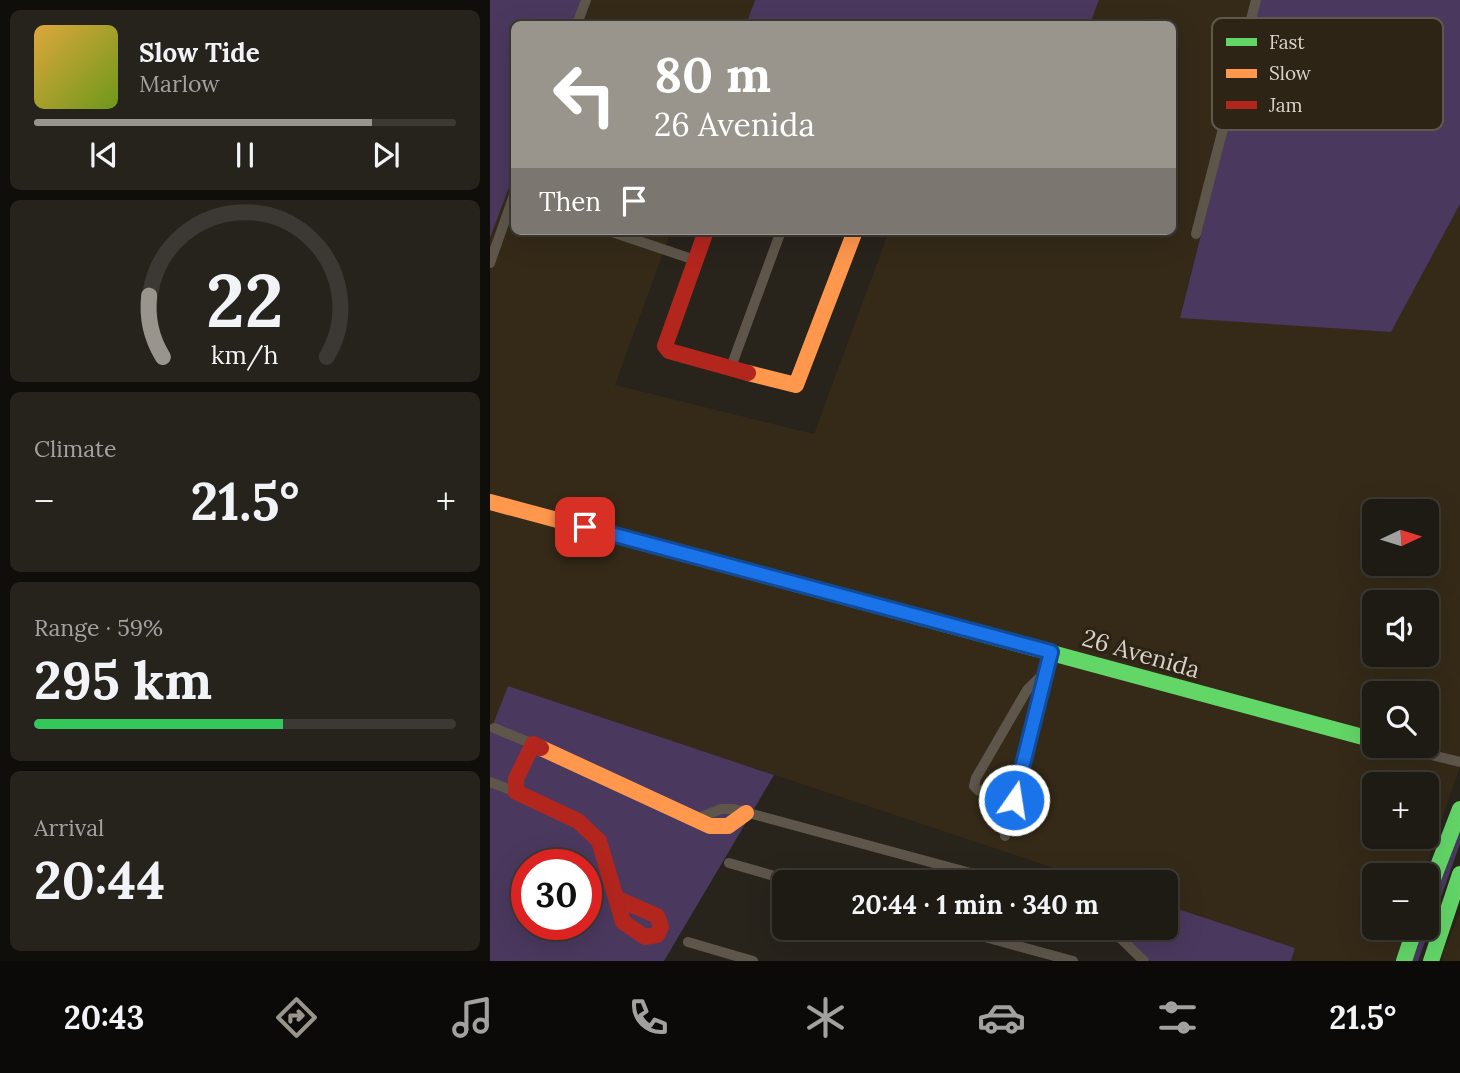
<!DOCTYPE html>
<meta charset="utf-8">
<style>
:root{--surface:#1e1a14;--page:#26231d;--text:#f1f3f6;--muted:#a1a1a0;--line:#3c3834;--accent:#9a958c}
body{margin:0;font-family:Lora,serif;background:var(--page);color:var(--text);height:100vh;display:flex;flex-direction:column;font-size:26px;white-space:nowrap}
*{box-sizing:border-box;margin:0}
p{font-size:23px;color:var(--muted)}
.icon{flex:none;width:38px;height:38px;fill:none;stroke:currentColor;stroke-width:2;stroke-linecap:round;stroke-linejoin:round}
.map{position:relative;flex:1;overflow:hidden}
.drawer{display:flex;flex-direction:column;gap:10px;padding:10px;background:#100e0b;width:490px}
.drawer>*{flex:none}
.top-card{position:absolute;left:21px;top:21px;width:665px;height:214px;border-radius:10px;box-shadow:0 7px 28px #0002,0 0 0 2px var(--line);background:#9a958c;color:#fff;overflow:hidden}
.needle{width:46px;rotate:86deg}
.buttons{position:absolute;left:872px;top:499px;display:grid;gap:14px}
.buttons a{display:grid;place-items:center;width:77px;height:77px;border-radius:10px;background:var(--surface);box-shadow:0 7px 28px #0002,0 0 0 2px var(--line);font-size:35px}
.speed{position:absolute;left:21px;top:849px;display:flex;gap:14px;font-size:35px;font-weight:700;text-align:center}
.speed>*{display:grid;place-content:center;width:91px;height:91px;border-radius:50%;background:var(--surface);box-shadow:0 7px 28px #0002,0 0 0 2px var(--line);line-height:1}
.speed .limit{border:10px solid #d22;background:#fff;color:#111}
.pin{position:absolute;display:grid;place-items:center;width:60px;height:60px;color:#fff;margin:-30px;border-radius:14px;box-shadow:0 4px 10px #0006}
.me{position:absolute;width:77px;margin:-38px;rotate:13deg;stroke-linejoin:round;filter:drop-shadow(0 0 5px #0008)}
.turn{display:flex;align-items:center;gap:24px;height:147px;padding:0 28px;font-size:32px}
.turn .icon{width:91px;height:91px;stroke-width:2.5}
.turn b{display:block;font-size:49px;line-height:60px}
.then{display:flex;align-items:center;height:66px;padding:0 28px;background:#0003;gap:14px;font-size:26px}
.big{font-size:52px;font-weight:700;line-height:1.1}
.drawer .card{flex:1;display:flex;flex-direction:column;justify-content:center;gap:10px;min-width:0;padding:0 24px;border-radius:10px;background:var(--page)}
.drawer .dial{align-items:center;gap:0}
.dial svg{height:182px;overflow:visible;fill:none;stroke:var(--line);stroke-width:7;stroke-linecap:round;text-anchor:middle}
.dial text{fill:var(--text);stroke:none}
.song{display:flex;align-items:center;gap:21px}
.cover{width:84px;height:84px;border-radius:10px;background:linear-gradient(135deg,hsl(40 70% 55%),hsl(80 70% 35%))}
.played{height:7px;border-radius:4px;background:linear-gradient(90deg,var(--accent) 80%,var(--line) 80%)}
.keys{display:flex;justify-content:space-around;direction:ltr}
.heat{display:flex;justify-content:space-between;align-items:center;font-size:38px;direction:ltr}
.charge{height:10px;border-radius:5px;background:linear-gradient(90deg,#34c759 59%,var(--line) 0)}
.trip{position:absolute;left:282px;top:870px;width:406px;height:70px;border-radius:10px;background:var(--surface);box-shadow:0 7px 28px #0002,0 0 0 2px var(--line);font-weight:700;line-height:70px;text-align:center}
.dock{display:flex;height:112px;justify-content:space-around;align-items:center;background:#0c0a08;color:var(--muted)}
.dock .icon{width:49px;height:49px}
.dock .selected{color:var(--accent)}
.dock b{font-size:32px;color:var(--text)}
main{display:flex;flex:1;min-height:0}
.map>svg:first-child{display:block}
.built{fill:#352a18;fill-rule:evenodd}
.green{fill:#4b385e;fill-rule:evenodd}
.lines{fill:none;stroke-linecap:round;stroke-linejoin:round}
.street{stroke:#5e564a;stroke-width:10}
.fast{stroke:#63d668;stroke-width:16}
.slow{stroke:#ff974d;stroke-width:16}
.jam{stroke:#b3261e;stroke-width:16}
.route-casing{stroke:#114b97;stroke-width:18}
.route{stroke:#1a73e8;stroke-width:12}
.labels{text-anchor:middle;stroke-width:7;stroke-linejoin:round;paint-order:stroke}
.street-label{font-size:24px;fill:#d8d2c9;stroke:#2d2416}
.key{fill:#2d2416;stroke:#60584c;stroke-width:2}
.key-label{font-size:19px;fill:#d8d2c9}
</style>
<main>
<section class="drawer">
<div class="card">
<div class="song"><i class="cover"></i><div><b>Slow Tide</b><p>Marlow</p></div></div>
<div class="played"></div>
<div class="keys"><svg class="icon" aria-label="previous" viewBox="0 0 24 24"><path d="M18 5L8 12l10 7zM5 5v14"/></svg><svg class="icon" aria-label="pause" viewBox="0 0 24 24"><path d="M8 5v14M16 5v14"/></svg><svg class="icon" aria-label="next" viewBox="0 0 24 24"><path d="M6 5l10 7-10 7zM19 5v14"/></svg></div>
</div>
<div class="card dial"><svg viewBox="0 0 100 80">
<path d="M14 69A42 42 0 1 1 86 69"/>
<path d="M14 69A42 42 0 0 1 8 42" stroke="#9a958c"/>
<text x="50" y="56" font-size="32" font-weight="700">22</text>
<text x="50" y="72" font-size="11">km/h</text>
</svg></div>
<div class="card"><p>Climate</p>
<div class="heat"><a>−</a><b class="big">21.5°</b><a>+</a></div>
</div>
<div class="card"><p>Range · 59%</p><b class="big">295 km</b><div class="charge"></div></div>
<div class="card"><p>Arrival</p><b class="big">20:44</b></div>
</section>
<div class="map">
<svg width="970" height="961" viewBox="0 0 970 961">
<rect width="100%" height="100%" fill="#28231b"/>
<!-- built -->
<g class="built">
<path d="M91,0H265L256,24H82Z"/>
<path d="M609,0H770L690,317L901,332L970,204V766L933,875H884V928H915L907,961H801L805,948L676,905V882H606L18,686L0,732V238L24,174V231H181L125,385L324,434L399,231H682V24H600ZM884,511H936V564H884ZM884,602H936V654H884ZM884,693H936V746H884ZM884,784H936V836H884Z"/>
<path d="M970,913V961H952L953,953Z"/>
</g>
<!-- green -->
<g class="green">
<path d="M0,0H91L82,24H24V174L0,238Z"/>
<path d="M265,0H609L600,24H256Z"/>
<path d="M770,0H970V204L901,332L690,318Z"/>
<path d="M18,686L284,775L174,961H0V732ZM37,864H96V924H37Z"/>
<path d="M970,825V844L928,961H922Z"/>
<path d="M676,905L805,948L801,961H660L623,928H676Z"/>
</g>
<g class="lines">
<!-- street -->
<g class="street">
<path d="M87,24L96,0"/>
<path d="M119,231L205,260"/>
<path d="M706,234L766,0"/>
<path d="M0,263L24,195"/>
<path d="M241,367L291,231"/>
<path d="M4,728L43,744"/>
<path d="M904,746L970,762"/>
<path d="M0,782L26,792"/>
<path d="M524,800L489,791L484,786L486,778L537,690L553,674"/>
<path d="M206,819L231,809H244L514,882"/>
<path d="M515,836L561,652"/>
<path d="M239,863L305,882"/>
<path d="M462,928L583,961"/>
<path d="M620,928L654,961"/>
<path d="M198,942L263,961"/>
</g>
<!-- fast -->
<g class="fast">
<path d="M280,577L884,740"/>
<path d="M936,897L970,809"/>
<path d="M914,961L925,928"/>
<path d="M941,961L970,874"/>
</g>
<!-- slow -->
<g class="slow">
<path d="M258,373L306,385L365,231"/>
<path d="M0,502L280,577"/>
<path d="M51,748L220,826H238L256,813"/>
</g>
<!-- jam -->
<g class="jam">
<path d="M216,231L175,346L179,351L258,373"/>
<path d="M51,748L43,744L26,779V792L88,821L109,841L133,922L155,937L167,935L171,927L167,916L128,899"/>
</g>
</g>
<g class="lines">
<!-- route casing -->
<g class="route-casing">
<path id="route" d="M95,527L561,652L524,800"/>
</g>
<!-- route -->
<use href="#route" class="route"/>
</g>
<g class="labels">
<!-- street labels -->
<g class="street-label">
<text transform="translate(651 654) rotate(16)" y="8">26 Avenida</text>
</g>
</g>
<!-- legend -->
<rect x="722" y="18" width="231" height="112" rx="10" class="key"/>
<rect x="736" y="38" width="31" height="8" fill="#63d668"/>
<rect x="736" y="69" width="31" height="9" fill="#ff974d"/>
<rect x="736" y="101" width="31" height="8" fill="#b3261e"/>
<g class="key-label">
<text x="779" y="49">Fast</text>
<text x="779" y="80">Slow</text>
<text x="779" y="112">Jam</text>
</g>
</svg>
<div class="buttons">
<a><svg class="needle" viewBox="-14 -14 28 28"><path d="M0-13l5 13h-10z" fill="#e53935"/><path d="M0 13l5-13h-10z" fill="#a1a1a0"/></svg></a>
<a><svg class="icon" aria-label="sound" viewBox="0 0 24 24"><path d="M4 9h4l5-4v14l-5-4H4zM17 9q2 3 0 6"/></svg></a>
<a><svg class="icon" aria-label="search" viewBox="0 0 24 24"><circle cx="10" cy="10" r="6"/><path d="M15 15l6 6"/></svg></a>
<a>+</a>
<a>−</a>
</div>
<div class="speed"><div class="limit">30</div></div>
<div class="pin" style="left:95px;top:527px;background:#d93025"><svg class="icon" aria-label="arrive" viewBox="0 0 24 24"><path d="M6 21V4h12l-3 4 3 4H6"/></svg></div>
<svg class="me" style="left:524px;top:800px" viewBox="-20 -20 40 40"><circle r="17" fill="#1a73e8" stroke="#fff" stroke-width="3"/><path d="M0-11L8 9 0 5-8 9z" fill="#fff"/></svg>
<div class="trip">20:44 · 1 min · 340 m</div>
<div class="top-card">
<div class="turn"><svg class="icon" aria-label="left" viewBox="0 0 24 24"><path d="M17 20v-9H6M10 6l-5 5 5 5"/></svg><div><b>80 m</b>26 Avenida</div></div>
<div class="then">Then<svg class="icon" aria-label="arrive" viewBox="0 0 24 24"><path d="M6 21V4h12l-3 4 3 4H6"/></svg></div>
</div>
</div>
</main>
<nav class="dock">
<b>20:43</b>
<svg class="icon selected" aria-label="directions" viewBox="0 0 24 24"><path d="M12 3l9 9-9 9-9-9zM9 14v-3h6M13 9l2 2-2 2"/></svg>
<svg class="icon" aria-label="music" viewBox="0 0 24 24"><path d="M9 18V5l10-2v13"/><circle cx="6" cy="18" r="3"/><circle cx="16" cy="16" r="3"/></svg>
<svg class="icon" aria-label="phone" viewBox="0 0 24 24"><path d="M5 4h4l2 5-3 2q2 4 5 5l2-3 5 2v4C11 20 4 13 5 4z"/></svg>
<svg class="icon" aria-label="climate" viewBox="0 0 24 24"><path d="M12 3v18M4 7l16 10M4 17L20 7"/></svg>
<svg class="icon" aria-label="car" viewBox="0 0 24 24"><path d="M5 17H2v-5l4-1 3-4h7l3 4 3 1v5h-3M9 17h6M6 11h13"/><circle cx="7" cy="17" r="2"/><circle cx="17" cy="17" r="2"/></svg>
<svg class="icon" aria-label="filters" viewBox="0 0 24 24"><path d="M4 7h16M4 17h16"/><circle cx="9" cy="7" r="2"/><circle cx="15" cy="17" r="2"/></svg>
<b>21.5°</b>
</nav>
